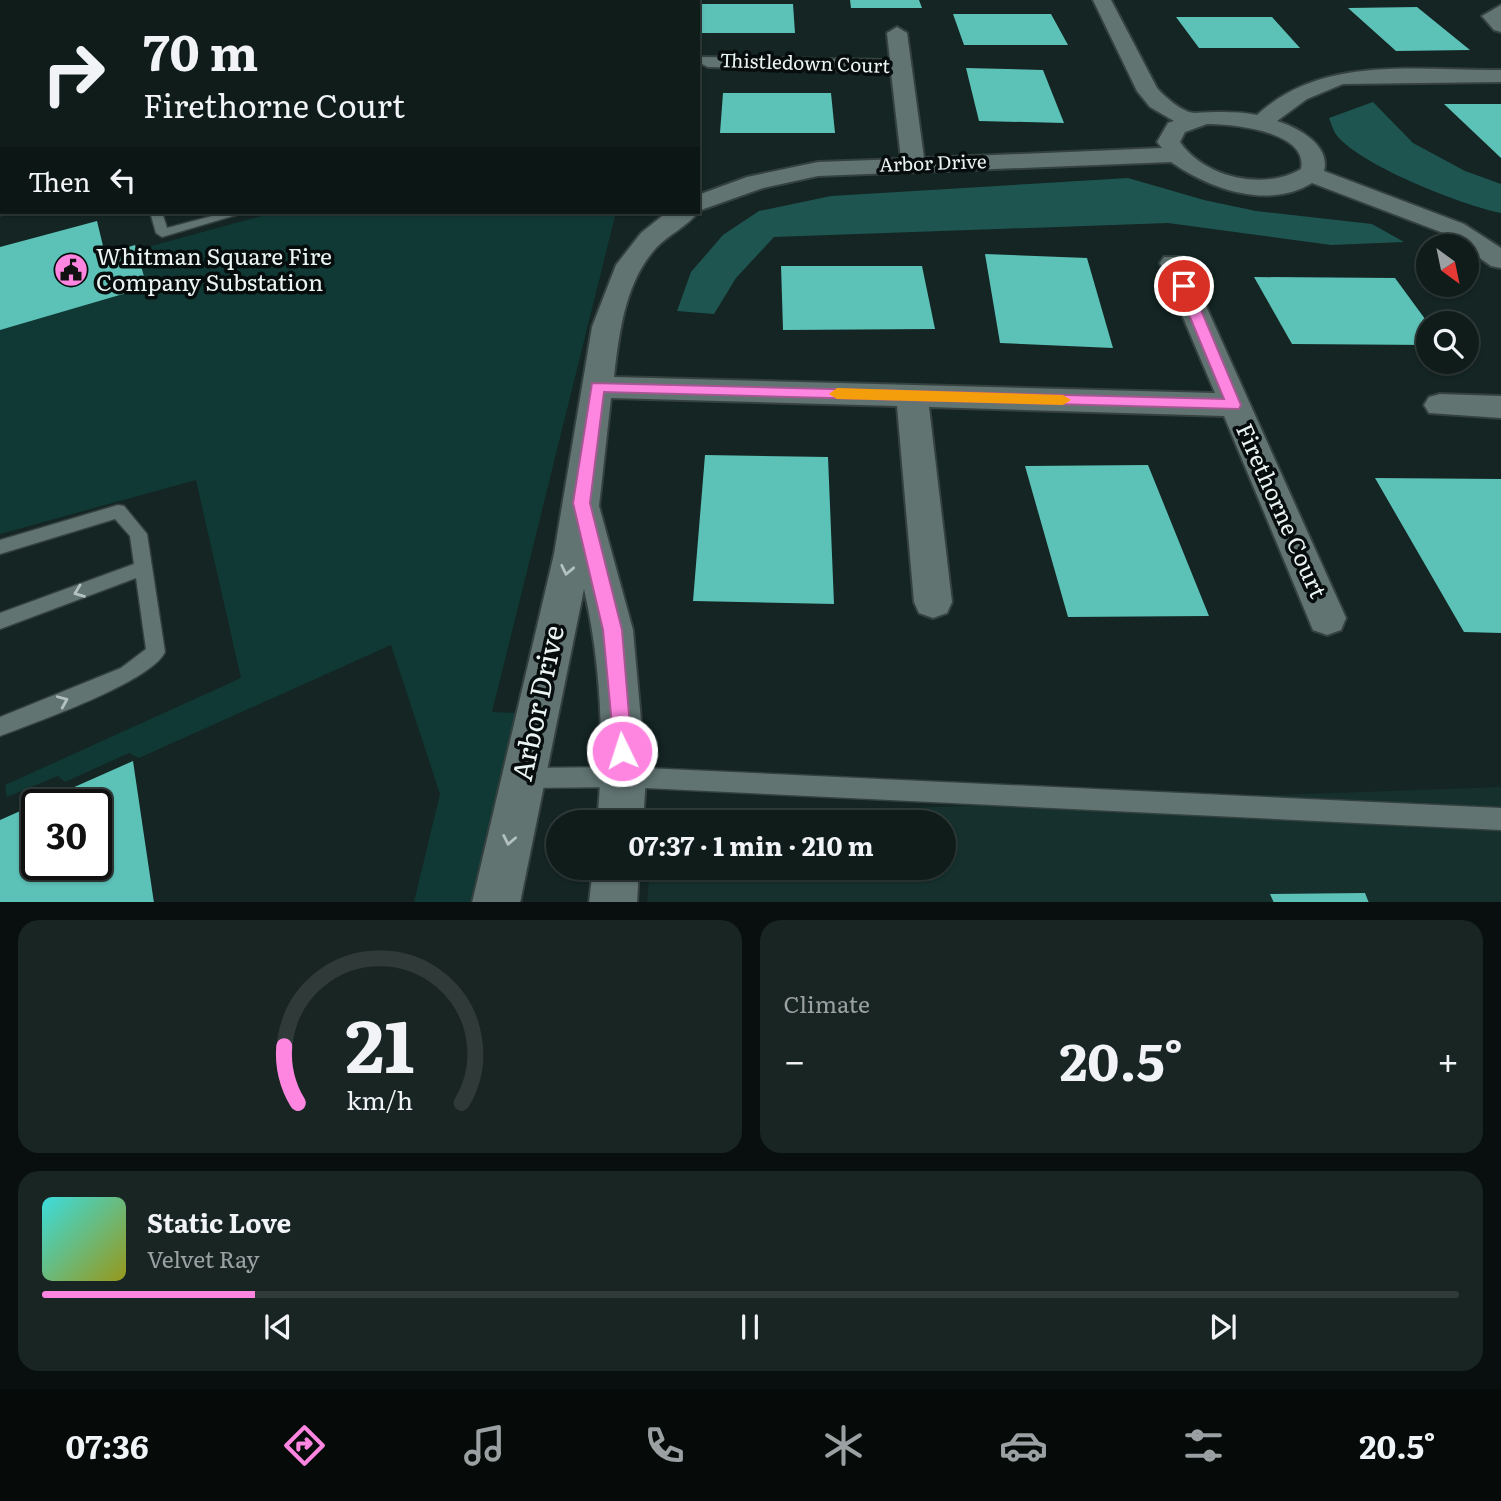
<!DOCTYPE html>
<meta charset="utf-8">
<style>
:root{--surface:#0f1c1a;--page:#182523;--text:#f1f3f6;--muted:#9ba1a2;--line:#2f3a39;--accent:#fe86e1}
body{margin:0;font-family:Literata,serif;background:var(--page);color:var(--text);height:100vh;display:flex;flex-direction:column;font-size:26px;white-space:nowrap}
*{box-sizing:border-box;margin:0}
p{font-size:23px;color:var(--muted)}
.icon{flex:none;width:38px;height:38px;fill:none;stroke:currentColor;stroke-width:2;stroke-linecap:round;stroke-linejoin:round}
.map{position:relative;height:902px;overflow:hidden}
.drawer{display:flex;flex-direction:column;gap:18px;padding:18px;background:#080f0e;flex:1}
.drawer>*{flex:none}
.top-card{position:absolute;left:0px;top:0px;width:700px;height:214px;box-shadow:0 2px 5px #0004,0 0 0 2px var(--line);background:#0f1c1a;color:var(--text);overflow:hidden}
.needle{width:46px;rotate:147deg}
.controls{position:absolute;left:1416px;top:234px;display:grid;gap:14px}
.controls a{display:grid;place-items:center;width:63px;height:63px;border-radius:50%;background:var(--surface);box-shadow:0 2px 5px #0004,0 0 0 2px var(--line);font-size:35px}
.speed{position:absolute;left:21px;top:789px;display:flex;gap:14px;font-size:35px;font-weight:700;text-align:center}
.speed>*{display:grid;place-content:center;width:91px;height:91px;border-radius:50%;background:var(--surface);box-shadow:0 2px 5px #0004,0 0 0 2px var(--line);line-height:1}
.speed .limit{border:4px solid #111;border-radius:10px;background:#fff;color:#111}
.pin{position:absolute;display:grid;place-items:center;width:60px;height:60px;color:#fff;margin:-30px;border:4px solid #fff;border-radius:50%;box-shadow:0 2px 7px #0007}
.me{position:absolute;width:77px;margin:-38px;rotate:356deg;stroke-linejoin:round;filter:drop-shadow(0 0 5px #0008)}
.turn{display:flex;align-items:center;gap:24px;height:147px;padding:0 28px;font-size:32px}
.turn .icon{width:91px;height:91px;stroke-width:2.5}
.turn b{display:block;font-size:49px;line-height:60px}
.then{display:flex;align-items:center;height:66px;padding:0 28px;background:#0003;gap:14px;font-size:26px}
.big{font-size:52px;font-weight:700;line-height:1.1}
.drawer .widget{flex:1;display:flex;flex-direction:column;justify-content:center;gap:10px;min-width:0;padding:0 24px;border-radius:21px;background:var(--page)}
.drawer .dial{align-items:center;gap:0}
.dial svg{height:182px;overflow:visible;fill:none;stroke:var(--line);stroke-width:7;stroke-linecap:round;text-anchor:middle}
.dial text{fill:var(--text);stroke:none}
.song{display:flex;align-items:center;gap:21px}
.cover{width:84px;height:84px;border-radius:10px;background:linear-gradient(135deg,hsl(180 70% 55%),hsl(60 70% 35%))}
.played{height:7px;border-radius:4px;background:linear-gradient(90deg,var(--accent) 15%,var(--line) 15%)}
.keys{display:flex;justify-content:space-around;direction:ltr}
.heat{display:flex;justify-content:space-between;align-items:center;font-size:38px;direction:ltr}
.drawer .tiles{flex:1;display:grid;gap:18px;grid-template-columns:1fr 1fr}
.widget:last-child{grid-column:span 2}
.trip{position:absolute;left:546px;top:810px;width:410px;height:70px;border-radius:35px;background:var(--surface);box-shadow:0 2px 5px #0004,0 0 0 2px var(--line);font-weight:700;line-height:70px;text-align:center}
.tab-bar{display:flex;height:112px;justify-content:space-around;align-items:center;background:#060b0a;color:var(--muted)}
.tab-bar .icon{width:49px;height:49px}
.tab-bar .selected{color:var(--accent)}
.tab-bar b{font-size:32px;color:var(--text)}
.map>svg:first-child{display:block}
.built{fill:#15302d}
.green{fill:#103935}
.water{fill:#1e5550}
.building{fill:#5cc1b7;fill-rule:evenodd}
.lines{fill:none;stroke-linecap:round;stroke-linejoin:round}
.service-casing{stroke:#34413f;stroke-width:3}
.minor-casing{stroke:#34413f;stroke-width:4}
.service{fill:#617472;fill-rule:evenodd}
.minor{fill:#617472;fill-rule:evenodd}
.oneway{stroke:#b3c1bf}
.route{fill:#fe86e1;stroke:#a55792;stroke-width:2}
.slow{fill:#f59e0b}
.labels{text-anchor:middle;stroke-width:7;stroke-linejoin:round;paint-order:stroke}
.far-street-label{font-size:19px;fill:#e9f4f3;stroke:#060d0c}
.poi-label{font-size:23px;fill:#e9f4f3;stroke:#060d0c;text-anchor:start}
.street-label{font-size:23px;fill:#e9f4f3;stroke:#060d0c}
.near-street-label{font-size:28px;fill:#e9f4f3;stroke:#060d0c}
</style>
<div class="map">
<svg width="1501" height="903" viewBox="0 0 1501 903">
<rect width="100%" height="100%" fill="#142523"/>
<!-- built -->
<path class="built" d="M1501,787V902L647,903L650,868H943V822H654V817Z"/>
<!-- green -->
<path class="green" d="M276,212H616L492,712L536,714L479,902H414L440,794L391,645L139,758L129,753L65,782L58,776L7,797L5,785L241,678L196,480L0,534V287Z"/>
<!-- water -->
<g class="water">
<path d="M0,0H626L2,2L0,134Z"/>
<path d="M1373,102L1413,143L1465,171L1501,184V213C1464,206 1356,164 1335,133C1333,129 1331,123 1329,118Z"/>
<path d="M1128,178L1204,200L1256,211L1372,224L1404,242L1331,245L1168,223L774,237L736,278L714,314L677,311L691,272L723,235L759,211L831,196Z"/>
</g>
<!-- building -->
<g class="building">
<path d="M850,0H919L922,8H851Z"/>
<path d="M700,4H793L795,33H698Z"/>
<path d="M1417,7L1470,50L1396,51L1348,8Z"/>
<path d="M953,14H1051L1068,45H964Z"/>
<path d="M1176,17H1272L1300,48H1199Z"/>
<path d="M966,68L1043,70L1064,123L979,121Z"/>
<path d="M723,93H831L835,133H720Z"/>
<path d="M1444,104H1501V158Z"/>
<path d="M97,221L105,254L135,245L147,287L0,330V247Z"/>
<path d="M985,254L1087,258L1113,348L1000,343Z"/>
<path d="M781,266H922L935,329L783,330Z"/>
<path d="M1254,277L1395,278L1428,323V345L1292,344Z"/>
<path d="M705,455L828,457L834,604L693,601Z"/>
<path d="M1148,465L1209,616L1068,617L1025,466Z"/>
<path d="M1375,478L1501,479V633L1464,632Z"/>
<path d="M133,761L154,903H0V820ZM37,805H96V864H37Z"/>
<path d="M1365,893L1369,903H1274L1270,894Z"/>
</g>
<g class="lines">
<!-- service casing -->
<g class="service-casing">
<g id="service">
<path d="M0,207L2,212H7L6,214L0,215Z"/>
<path d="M150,212H162L167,228L227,212H246L162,237L156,233Z"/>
<path d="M118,505L124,506L147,534L165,652C151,682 34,723 0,736V717L121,668L146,649L136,578L0,629V613L134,564L130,536L115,519L0,554V540Z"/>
<path d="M624,767L1501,808V830L624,787L524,788L517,785L514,778L517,771L524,768Z"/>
</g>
</g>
<!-- minor casing -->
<g class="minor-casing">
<g id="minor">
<path d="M1093,0H1111L1157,88C1165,97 1183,113 1195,113C1216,112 1235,111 1257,115C1323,54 1418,71 1501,70V82L1343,84L1307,99L1277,121C1297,127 1331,145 1324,171L1464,224L1501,248V268L1491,266L1446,234L1312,183C1268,210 1210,189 1171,162L818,176L763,188L698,211V195L747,177L818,162L901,159L891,72L708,67L698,62L701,57L890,60L887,33L897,27L907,33L924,158L1162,148L1157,142L1168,123L1174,121L1150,107L1137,91ZM1207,124C1232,124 1309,131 1301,169C1264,191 1205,178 1180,142L1185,132Z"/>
<path d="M1501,5V32L1494,30L1482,16Z"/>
<path d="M667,212H698C688,226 668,235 656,248C625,282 619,333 614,377L1215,393L1160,263L1164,257H1184L1346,618L1341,630L1327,635L1313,630L1224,416L929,407L952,602L947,613L933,618L919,613L914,602L897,406L611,398L599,506L633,630L646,777L643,822H597C605,746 601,663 584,589L520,903H472L554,554L592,327L616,265L641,233Z"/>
<path d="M1440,394L1501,396V418L1429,413L1424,405L1429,397Z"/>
<path d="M593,868H639L637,903H589Z"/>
</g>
</g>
<!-- service -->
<use href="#service" class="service"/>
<!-- minor -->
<use href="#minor" class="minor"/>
</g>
<!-- one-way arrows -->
<defs><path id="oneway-chevron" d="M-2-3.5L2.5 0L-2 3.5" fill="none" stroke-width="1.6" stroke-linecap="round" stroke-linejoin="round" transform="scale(1.75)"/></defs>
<g class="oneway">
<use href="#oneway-chevron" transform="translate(567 570) rotate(102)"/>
<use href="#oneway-chevron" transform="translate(79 592) rotate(159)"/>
<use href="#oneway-chevron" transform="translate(63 701) rotate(-23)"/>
<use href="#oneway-chevron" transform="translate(509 840) rotate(101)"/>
</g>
<!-- route -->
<path class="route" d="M1184,282L1191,286L1241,405L1239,409L604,392L590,503L622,630L632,751L629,757L622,760L615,757L603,630L573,503L592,383L1224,399L1177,286Z"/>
<!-- slow -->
<path class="slow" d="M837,388L1063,395L1071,400L1063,405L837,399L829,394Z"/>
<!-- icons -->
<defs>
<g id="civic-disc" transform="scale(1.75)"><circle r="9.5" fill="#fe86e1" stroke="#060d0c"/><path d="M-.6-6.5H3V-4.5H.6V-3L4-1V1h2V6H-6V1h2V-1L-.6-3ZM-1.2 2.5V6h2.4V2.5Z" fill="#111"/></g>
</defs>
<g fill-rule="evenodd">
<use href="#civic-disc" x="71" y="270"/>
</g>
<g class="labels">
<!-- far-street labels -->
<g class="far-street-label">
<text transform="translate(805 63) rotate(2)" y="7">Thistledown Court</text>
<text transform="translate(933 163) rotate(-2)" y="7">Arbor Drive</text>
</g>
<!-- poi labels -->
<g class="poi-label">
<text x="96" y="265">Whitman Square Fire<tspan x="96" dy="26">Company Substation</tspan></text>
</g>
<!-- street labels -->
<g class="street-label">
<text transform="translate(1281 511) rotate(66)" y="8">Firethorne Court</text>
</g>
<!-- near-street labels -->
<g class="near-street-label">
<text transform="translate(538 703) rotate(-78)" y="10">Arbor Drive</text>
</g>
</g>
</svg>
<div class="controls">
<a><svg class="needle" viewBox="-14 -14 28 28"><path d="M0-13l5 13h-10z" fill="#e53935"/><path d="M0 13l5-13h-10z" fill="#9ba1a2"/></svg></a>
<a><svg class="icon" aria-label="search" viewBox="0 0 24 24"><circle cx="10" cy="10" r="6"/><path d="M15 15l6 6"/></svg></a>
</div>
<div class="speed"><div class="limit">30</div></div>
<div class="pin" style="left:1184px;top:286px;background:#d93025"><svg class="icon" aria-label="arrive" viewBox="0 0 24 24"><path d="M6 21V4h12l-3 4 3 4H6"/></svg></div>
<svg class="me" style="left:622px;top:751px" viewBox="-20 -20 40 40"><circle r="17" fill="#fe86e1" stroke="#fff" stroke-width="3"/><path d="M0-11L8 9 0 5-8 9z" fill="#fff"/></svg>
<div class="trip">07:37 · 1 min · 210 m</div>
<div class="top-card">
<div class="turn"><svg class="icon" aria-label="right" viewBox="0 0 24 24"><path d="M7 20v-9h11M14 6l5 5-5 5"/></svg><div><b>70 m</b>Firethorne Court</div></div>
<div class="then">Then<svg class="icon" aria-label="left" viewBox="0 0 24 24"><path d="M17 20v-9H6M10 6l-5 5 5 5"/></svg></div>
</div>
</div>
<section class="drawer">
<div class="tiles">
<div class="widget dial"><svg viewBox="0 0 100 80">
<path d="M14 69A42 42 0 1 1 86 69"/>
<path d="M14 69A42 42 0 0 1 8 44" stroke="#fe86e1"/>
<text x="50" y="56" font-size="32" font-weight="700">21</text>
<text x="50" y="72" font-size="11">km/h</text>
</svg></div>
<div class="widget"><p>Climate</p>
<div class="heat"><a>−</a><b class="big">20.5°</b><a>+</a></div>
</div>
<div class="widget">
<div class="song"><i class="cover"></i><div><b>Static Love</b><p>Velvet Ray</p></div></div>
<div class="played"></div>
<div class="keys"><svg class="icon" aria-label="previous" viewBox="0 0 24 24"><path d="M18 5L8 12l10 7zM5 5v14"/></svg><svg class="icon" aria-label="pause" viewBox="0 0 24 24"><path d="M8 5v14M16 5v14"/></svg><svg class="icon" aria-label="next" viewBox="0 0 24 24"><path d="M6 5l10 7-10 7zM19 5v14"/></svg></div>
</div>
</div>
</section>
<nav class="tab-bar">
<b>07:36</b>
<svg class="icon selected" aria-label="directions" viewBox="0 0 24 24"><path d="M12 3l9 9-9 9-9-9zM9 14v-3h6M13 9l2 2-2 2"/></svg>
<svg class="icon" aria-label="music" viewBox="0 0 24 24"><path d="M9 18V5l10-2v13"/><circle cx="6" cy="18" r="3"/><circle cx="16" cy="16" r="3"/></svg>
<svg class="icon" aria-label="phone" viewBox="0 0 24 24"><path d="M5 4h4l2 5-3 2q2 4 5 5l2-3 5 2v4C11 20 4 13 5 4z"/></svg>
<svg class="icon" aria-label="climate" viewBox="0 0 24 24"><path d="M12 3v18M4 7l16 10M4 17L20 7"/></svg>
<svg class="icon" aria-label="car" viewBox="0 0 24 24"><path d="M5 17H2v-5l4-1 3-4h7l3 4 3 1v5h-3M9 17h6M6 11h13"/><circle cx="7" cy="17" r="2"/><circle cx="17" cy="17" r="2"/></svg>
<svg class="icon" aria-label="filters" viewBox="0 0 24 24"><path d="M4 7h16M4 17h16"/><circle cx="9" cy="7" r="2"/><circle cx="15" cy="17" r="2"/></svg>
<b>20.5°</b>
</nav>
